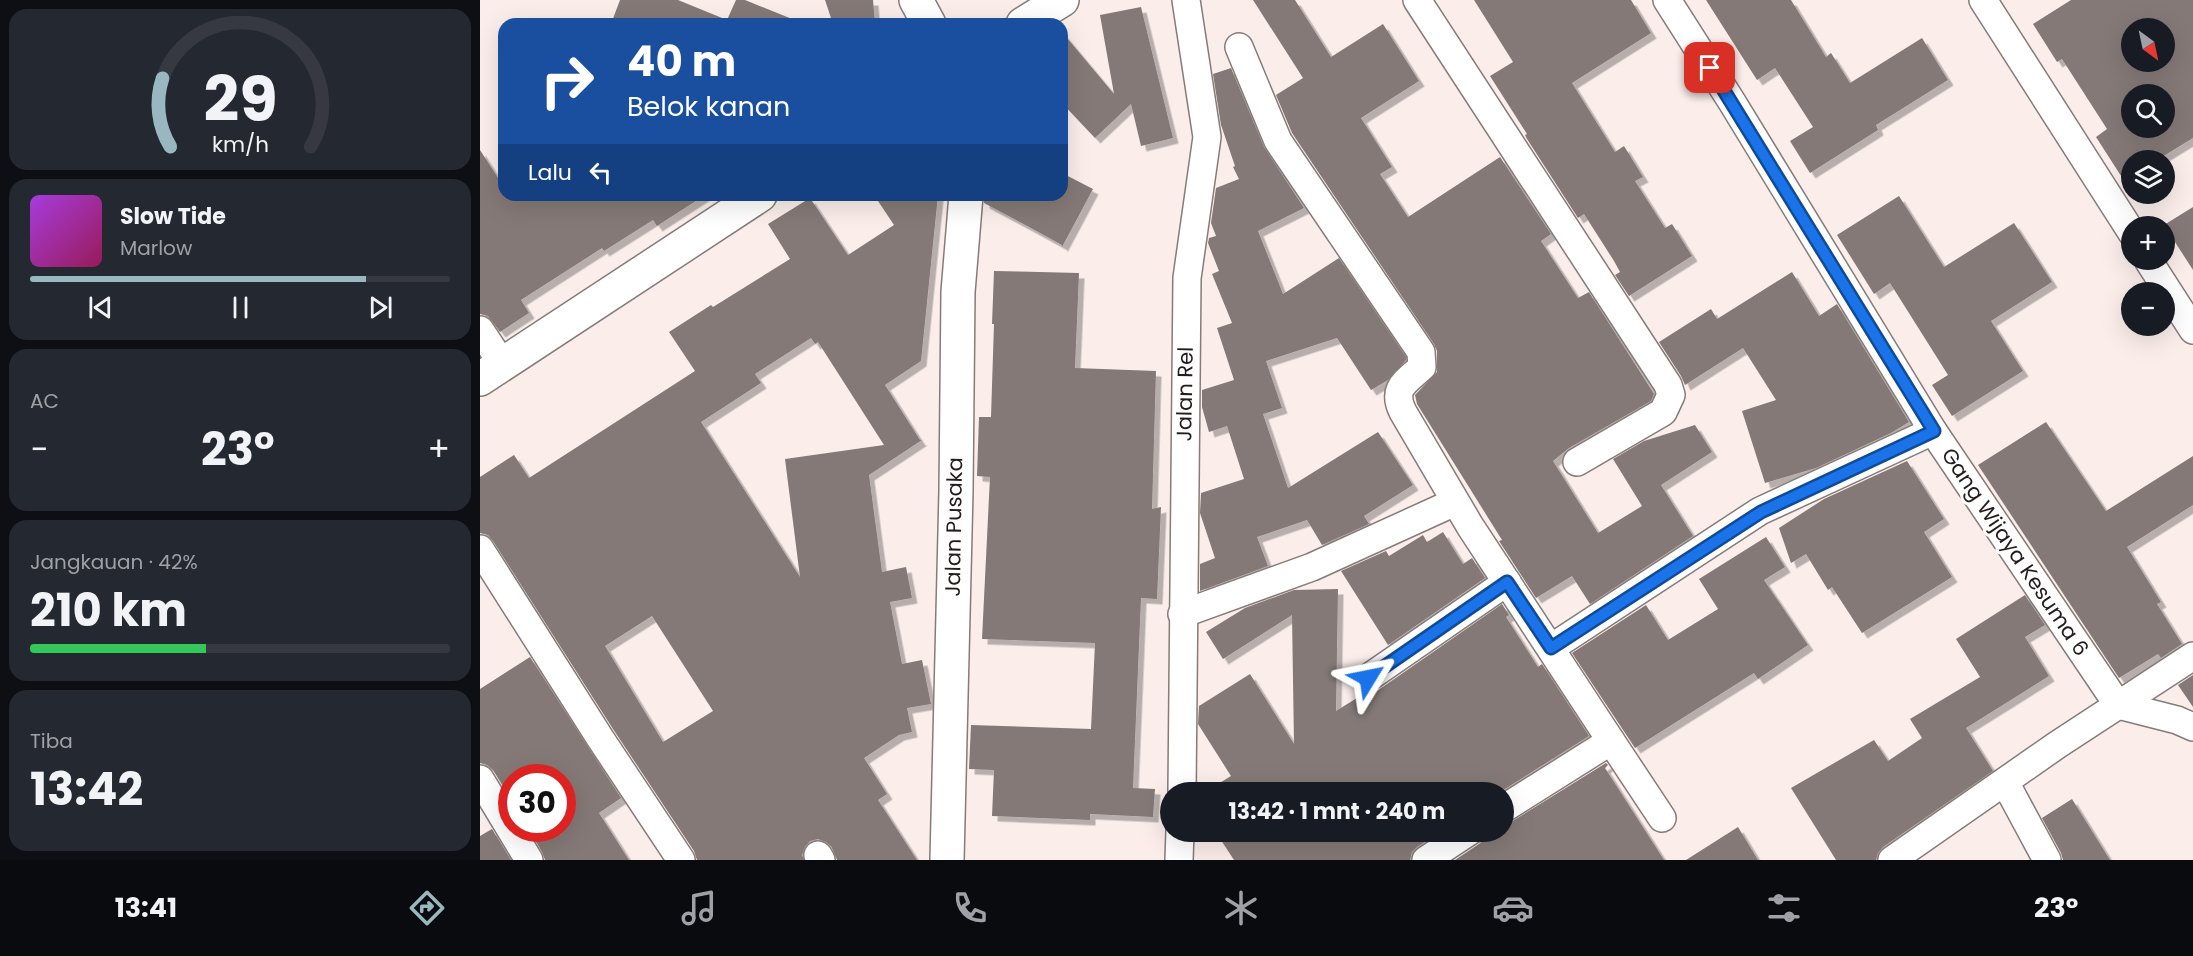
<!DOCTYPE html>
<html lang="id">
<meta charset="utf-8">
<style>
:root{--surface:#171b24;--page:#242831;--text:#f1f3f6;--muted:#9ea1a6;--line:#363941;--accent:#98b7c0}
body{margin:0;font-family:Poppins,sans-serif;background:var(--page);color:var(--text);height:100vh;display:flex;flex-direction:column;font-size:22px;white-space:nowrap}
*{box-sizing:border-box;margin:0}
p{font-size:20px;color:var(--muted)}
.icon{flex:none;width:33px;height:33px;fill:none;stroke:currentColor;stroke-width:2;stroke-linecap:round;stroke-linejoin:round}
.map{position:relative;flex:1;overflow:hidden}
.details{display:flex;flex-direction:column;gap:9px;padding:9px;background:#0d0f14;width:480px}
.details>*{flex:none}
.banner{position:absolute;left:18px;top:18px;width:570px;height:183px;border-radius:18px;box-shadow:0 6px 24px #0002;background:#1a4fa0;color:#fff;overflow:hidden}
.needle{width:39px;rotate:147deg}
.buttons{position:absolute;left:1641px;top:18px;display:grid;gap:12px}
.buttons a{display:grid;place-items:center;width:54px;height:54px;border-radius:50%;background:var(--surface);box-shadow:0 6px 24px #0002;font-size:30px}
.speed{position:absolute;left:18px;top:764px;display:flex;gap:12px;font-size:30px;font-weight:700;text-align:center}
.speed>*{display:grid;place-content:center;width:78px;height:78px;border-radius:50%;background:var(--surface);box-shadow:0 6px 24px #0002;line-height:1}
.speed .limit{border:9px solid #d22;background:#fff;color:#111}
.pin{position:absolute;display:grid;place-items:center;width:51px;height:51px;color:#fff;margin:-26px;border-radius:12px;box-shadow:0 3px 9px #0006}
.me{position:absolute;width:66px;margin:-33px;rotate:55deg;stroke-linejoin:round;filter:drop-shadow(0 0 4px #0008)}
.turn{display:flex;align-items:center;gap:21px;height:126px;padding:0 30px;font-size:27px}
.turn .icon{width:78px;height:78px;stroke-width:2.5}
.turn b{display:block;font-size:42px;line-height:51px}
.then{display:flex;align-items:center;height:57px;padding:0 30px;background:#0003;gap:12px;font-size:22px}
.big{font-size:45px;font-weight:700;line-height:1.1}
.details .tile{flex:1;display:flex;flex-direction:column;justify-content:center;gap:9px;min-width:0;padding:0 21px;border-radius:18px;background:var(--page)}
.details .dial{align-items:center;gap:0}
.dial svg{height:156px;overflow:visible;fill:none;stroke:var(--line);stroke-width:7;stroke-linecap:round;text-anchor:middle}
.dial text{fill:var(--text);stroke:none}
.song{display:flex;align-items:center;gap:18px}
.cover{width:72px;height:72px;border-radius:9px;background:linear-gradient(135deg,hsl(280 70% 55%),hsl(330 70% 35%))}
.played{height:6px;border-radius:3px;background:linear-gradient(90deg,var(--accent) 80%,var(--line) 80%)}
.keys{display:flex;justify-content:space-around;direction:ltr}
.heat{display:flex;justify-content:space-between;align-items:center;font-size:33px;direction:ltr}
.charge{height:9px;border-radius:4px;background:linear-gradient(90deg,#34c759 42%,var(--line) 0)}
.trip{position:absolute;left:680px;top:782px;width:354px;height:60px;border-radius:30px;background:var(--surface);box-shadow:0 6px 24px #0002;font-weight:700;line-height:60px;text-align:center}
.tabs{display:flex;height:96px;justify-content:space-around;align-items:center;background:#090b0e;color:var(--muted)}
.tabs .icon{width:42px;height:42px}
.tabs .current{color:var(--accent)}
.tabs b{font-size:27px;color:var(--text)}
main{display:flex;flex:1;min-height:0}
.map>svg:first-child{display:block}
.building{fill:#847976;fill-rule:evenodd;filter:url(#shadow)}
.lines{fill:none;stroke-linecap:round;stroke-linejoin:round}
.street-casing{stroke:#867b78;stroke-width:30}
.secondary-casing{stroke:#867b78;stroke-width:36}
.highway-casing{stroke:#867b78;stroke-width:36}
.street{stroke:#fff;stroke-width:27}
.secondary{stroke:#fff;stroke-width:33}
.highway{stroke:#fff;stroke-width:33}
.route-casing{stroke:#114b97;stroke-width:15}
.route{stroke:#1a73e8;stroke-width:10}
.labels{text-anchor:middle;stroke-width:6;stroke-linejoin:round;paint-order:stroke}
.street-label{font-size:21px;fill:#211d1c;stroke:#fefefe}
</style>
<main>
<section class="details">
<div class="tile dial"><svg viewBox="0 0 100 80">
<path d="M14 69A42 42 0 1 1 86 69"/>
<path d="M14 69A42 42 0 0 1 10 34" stroke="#98b7c0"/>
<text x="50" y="56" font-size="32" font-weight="700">29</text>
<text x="50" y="72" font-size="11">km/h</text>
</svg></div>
<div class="tile">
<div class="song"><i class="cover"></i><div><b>Slow Tide</b><p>Marlow</p></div></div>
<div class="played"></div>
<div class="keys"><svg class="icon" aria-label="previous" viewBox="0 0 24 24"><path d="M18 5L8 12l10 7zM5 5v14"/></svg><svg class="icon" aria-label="pause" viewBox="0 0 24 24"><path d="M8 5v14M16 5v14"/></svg><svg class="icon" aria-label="next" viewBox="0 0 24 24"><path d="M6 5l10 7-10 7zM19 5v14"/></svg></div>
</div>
<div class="tile"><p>AC</p>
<div class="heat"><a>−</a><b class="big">23°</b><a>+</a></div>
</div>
<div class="tile"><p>Jangkauan · 42%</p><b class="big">210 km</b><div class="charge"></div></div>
<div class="tile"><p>Tiba</p><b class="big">13:42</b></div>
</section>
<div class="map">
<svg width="1713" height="860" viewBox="0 0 1713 860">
<defs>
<filter id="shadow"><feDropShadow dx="5.5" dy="5.5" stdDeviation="0" flood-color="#0004"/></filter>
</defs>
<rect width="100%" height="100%" fill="#faedea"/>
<!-- building -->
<g class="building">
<path d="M140,0H198L247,20L256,0H265L322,23L131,24Z"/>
<path d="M345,0H393L395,24H353Z"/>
<path d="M773,0H815L851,57L903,24L939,81L881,118L912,167L900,174L928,217L1020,157L1071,234L1061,241L1098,298L1109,292L1174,394L1171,401L1089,448L1073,461L1118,533L1162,506L1133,459L1164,441L1215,425L1232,452L1181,485L1213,536L1110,604L1092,576L1056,598L1019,541L1022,540L937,404L935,395L957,372V351L954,344L812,133L796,95L823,78Z"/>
<path d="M994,0H1151L1171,33L1092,83L1135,152L1144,146L1163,177L1155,181L1185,228L1192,224L1212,256L1149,296L1135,275L1140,272L1134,261L1104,214L1098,218L1047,139L1045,135L1047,134L1010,76L1033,62Z"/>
<path d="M1226,0H1311L1346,57L1351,53L1370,83L1442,38L1468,80L1396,125L1398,130L1330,173L1310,141L1333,127L1295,68L1277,80Z"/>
<path d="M1591,0H1713V138L1677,160H1652V193L1616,137L1627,129L1582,59L1577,62L1553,24ZM1652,28H1684V62H1652ZM1652,94H1684V128H1652Z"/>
<path d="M661,7L693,138L661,146L651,104L615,138L582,103V32L634,94L620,15Z"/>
<path d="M751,68L784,147L824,208L778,231L803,294L859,258L926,357V360L908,380L891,390L857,338L786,361L802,408L783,414L808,488L898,432L933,485L884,516L889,524L842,545L827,520L777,537L788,566L720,591V564L735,558L720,513L721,493L764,479L747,426L729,432L722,407V390L754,380L737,328L752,323L732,274L739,271L728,243L729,238L736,236L731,223L736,188L759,179L753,167L755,166L741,125L733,74Z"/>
<path d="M0,150L24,187V195H225L177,226L173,220L124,251L122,248L41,300L49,313L20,332L8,316L0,314Z"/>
<path d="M582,173L613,189L582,247V245L551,228L504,203V195H582Z"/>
<path d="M394,195H458L441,361L405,385L440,440H442L389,475L402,572L426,567L432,598L410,602L422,664L442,660L451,704L427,708L432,732L419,735L384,758L407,794L398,800L437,860H357L351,846L346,842L338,839L330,841L325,847L322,855L324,860H217L214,851L133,729L13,541L8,535L0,533V477L34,455L49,478L215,371L189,332L231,305L233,307L310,259L288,224L330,198L368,255L414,225ZM331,338L335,344L338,342L404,445L305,459L320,577L221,422L281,383L275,374ZM172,616L233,711L183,742L125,646Z"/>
<path d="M1419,196L1464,267L1534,223L1572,282L1511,321L1543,371L1472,416L1452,385L1468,375L1410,283L1394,294L1357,235Z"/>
<path d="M1713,207V270L1684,225Z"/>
<path d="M514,271L599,273L595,368L676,371L672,509L681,507L677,599L661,598L653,788L675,789L673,817L610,814V820L512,816L514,770L489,769L491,725L611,729L615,643L502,639L510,477L497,476L499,417H511L514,324H512Z"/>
<path d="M1312,272L1339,316L1357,304L1429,422L1411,433L1336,468L1285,483L1262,411L1296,400L1263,348L1205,385L1201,376L1179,342L1231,309L1237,319Z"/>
<path d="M1566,422L1626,511L1713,456V505L1647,547L1681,602L1677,604L1702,644L1681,658L1678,654L1639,678L1498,465Z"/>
<path d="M1427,461L1464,519L1444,532L1472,577L1382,633L1352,587L1348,590L1326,554L1311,563L1299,528L1344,499Z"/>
<path d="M963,532L983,564L992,558L1005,578L908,645L861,571L906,551L909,556L943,535L947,542Z"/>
<path d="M1286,537L1305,567L1284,580L1328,645L1278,679L1274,673L1155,748L1092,653L1166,605L1188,640L1238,609L1219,579Z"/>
<path d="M858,589L856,711L885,693L897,691L1022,604L1029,615L1026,617L1058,667L1062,664L1109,736L1020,792H725L751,776L718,724L719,706L770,674L814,744L812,615L743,659L726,632L765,608L814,590Z"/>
<path d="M1545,595L1565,625L1545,637L1569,676L1486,728L1513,771L1403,847L1398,853L1396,860H1356L1311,788L1394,740L1408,761L1442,738L1430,719L1500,677L1476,639Z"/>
<path d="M50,657L141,798L119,813L149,860H65L62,852L48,828H82V777H32V801L13,770L7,765L0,763V689Z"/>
<path d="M1713,675V707L1698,685Z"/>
<path d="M1126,763L1128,765L1125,768L1184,860H975L999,844L1004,839L1006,831H1023V825L1031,822Z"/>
<path d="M1592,799L1630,860H1583L1581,853L1562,818Z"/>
<path d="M1258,827L1278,860H1206Z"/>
<path d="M12,829L31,860H0V836Z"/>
<path d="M735,831H961L937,847L932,852L930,860H754Z"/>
</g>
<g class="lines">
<!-- street casing -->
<g class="street-casing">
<g id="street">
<path d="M937,0L1188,385L1191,395L1183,412L1097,462"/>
<path d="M1187,0L1252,102L1453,431L1638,705L1697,720L1713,727"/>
<path d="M1503,0L1652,233"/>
<path d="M759,47L798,141L941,352L942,367C926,382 911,388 923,412L990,526L1131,741L1023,809"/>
<path d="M1668,260L1713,330"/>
<path d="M0,330L23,365"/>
<path d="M0,549L120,738L201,860"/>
<path d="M702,614L832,567L975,502"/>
<path d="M1071,648L1280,511L1453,431"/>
<path d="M888,678L1027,582"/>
<path d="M1131,741L1182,818"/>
<path d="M0,779L49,860"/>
<path d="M1525,782L1567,860"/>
<path d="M702,792L707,278L727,137L706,0"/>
<path d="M338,855L341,860"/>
<path d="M699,860L700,831"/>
<path d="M946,860L990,831"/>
<path d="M1412,860L1577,745L1713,656"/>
</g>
</g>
<!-- secondary casing -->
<g class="secondary-casing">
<g id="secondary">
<path d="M543,24L582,0"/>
<path d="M467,860L476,491L478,292L486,195"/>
</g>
</g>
<!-- highway casing -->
<g class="highway-casing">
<g id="highway">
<path d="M436,0L449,24"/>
<path d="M0,379L280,195"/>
</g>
</g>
<!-- street -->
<use href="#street" class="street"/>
<!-- secondary -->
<use href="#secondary" class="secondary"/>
<!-- highway -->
<use href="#highway" class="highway"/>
</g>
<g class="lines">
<!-- route casing -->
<g class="route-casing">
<path id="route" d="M888,678L1027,582L1071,648L1281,512L1454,431L1230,68"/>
</g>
<!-- route -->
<use href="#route" class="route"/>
</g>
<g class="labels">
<!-- street labels -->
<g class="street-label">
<text transform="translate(705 394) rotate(-89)" y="7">Jalan Rel</text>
<text transform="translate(474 527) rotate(-89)" y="7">Jalan Pusaka</text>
<text transform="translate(1535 552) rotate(56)" y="7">Gang Wijaya Kesuma 6</text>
</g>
</g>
</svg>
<div class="buttons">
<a><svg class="needle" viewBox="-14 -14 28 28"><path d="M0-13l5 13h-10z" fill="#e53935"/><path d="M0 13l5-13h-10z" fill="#9ea1a6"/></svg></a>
<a><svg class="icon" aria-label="search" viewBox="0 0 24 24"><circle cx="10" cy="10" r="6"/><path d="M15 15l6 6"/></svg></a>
<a><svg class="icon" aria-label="layers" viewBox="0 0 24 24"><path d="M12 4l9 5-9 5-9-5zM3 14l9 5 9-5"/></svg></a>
<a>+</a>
<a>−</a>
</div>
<div class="speed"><div class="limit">30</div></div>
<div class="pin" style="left:1230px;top:68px;background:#d93025"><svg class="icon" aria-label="arrive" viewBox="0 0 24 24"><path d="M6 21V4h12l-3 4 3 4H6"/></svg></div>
<svg class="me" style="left:888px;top:678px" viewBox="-20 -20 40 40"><path d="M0-17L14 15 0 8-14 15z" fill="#1a73e8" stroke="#fff" stroke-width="4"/></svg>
<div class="trip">13:42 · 1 mnt · 240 m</div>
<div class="banner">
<div class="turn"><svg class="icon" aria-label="right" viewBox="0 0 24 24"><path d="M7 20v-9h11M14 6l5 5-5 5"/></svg><div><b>40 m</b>Belok kanan</div></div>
<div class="then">Lalu<svg class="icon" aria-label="left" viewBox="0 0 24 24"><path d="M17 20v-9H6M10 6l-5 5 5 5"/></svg></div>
</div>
</div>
</main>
<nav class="tabs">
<b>13:41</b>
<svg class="icon current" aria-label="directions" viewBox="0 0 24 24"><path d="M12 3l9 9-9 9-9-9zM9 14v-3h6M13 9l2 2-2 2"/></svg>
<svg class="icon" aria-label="music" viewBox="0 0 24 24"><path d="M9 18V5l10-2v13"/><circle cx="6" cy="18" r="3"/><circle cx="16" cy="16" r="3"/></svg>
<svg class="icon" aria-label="phone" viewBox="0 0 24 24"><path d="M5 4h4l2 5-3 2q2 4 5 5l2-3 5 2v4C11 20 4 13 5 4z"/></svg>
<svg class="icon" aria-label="climate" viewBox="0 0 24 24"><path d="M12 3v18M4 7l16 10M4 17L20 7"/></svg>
<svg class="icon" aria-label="car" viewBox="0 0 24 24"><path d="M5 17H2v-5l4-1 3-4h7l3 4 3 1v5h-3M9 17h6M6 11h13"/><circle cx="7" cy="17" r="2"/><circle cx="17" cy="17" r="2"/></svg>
<svg class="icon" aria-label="filters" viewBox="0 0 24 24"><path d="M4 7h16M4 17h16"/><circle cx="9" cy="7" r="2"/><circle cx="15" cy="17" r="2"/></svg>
<b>23°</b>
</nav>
